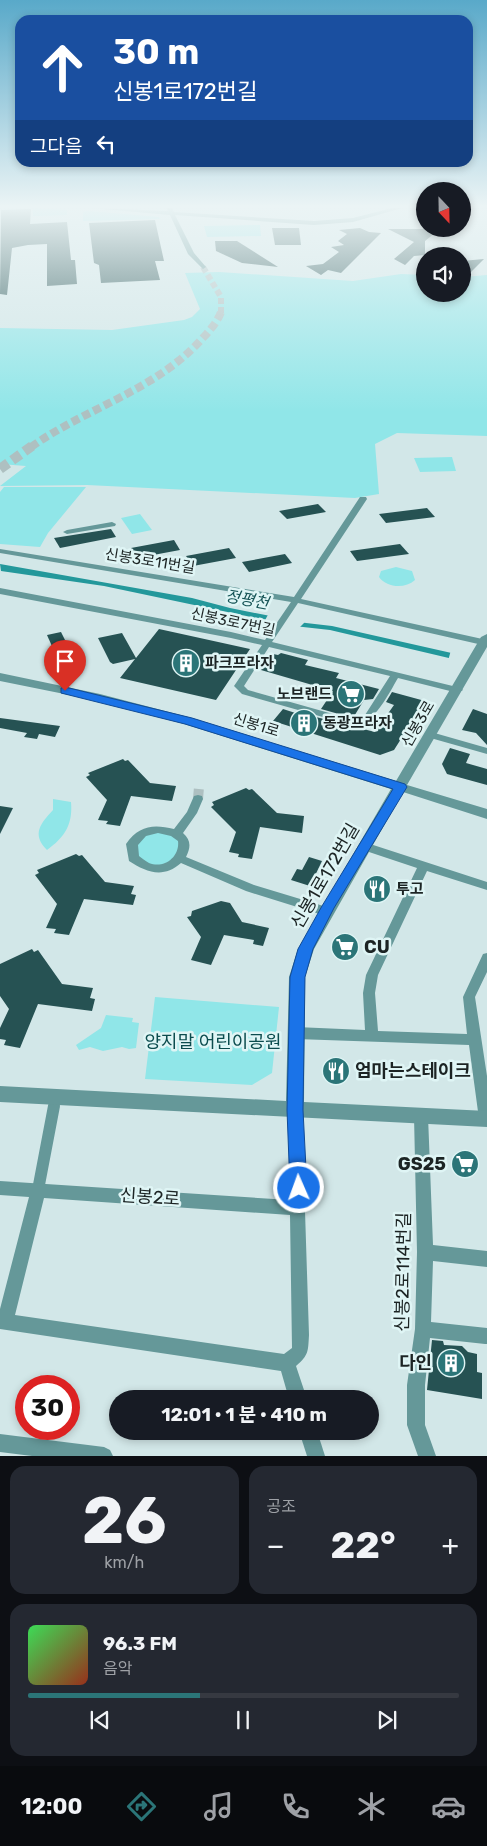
<!DOCTYPE html>
<html lang="ko">
<meta charset="utf-8">
<style>
:root{--surface:#171b24;--page:#242831;--text:#f1f3f6;--muted:#9ea1a6;--line:#363941;--accent:#2b7578}
body{margin:0;font-family:Rubik,"Noto Sans KR",sans-serif;background:var(--page);color:var(--text);height:100vh;display:flex;flex-direction:column;font-size:19px;white-space:nowrap}
*{box-sizing:border-box;margin:0}
p{font-size:16px;color:var(--muted)}
.icon{flex:none;width:28px;height:28px;fill:none;stroke:currentColor;stroke-width:2;stroke-linecap:round;stroke-linejoin:round}
.map{position:relative;height:1456px;overflow:hidden}
.panel{display:flex;flex-direction:column;gap:10px;padding:10px;background:#0d0f14;flex:1}
.panel>*{flex:none}
.banner{position:absolute;left:15px;top:15px;width:458px;height:152px;border-radius:15px;box-shadow:0 2px 8px #0003;background:#1a4fa0;color:#fff;overflow:hidden}
.needle{width:32px;rotate:158deg}
.tools{position:absolute;left:416px;top:182px;display:grid;gap:10px}
.tools a{display:grid;place-items:center;width:55px;height:55px;border-radius:50%;background:var(--surface);box-shadow:0 2px 8px #0003;font-size:25px}
.speed{position:absolute;left:15px;top:1375px;display:flex;gap:10px;font-size:25px;font-weight:700;text-align:center}
.speed>*{display:grid;place-content:center;width:65px;height:65px;border-radius:50%;background:var(--surface);box-shadow:0 2px 8px #0003;line-height:1}
.speed .limit{border:8px solid #d22;background:#fff;color:#111}
.pin{position:absolute;display:grid;place-items:center;width:42px;height:42px;color:#fff;margin:-51px -21px;border-radius:50% 50% 50% 0;rotate:-45deg;box-shadow:0 0 5px #0007}
.pin .icon{rotate:45deg}
.me{position:absolute;width:55px;margin:-28px;rotate:358deg;stroke-linejoin:round;filter:drop-shadow(0 0 4px #0008)}
.turn{display:flex;align-items:center;gap:18px;height:105px;padding:0 15px;font-size:22px}
.turn .icon{width:65px;height:65px;stroke-width:2.5}
.turn b{display:block;font-size:35px;line-height:42px}
.then{display:flex;align-items:center;height:48px;padding:0 15px;background:#0003;gap:10px;font-size:19px}
.big{font-size:38px;font-weight:700;line-height:1.1}
.panel .card{flex:1;display:flex;flex-direction:column;justify-content:center;gap:8px;min-width:0;padding:0 18px;border-radius:15px;background:var(--page)}
.panel .dial{align-items:center;gap:0}
.dial b{font-size:65px;line-height:1}
.song{display:flex;align-items:center;gap:15px}
.cover{width:60px;height:60px;border-radius:8px;background:linear-gradient(135deg,hsl(130 70% 55%),hsl(10 70% 35%))}
.played{height:5px;border-radius:2px;background:linear-gradient(90deg,var(--accent) 40%,var(--line) 40%)}
.keys{display:flex;justify-content:space-around;direction:ltr}
.heat{display:flex;justify-content:space-between;align-items:center;font-size:28px;direction:ltr}
.panel .tiles{flex:1;display:grid;gap:10px;grid-template-columns:1fr 1fr}
.card:last-child{grid-column:span 2}
.trip{position:absolute;left:109px;top:1390px;width:270px;height:50px;border-radius:25px;background:var(--surface);box-shadow:0 2px 8px #0003;font-weight:700;line-height:50px;text-align:center}
.dock{display:flex;height:80px;justify-content:space-around;align-items:center;background:#090b0e;color:var(--muted)}
.dock .icon{width:35px;height:35px}
.dock .current{color:var(--accent)}
.dock b{font-size:22px;color:var(--text)}
.map>svg:first-child{display:block}
.green{fill:#90e6e8}
.water{fill:#23989b}
.pier{fill:#d2e7e8}
.building{fill:#265253}
.lines{fill:none;stroke-linecap:round;stroke-linejoin:round}
.minor-tunnel{stroke:#aec0c1;stroke-width:10;stroke-dasharray:10 5;stroke-linecap:butt}
.tertiary-tunnel-far2{stroke:#aec0c1;stroke-width:6;stroke-dasharray:6 3;stroke-linecap:butt}
.tertiary-tunnel-far1{stroke:#aec0c1;stroke-width:8;stroke-dasharray:8 4;stroke-linecap:butt}
.tertiary-tunnel{stroke:#aec0c1;stroke-width:10;stroke-dasharray:10 5;stroke-linecap:butt}
.pedestrian-far1{stroke:#659899;stroke-width:9}
.pedestrian{stroke:#659899;stroke-width:12}
.minor{fill:#659899;fill-rule:evenodd}
.tertiary{fill:#659899;fill-rule:evenodd}
.route{fill:#1a73e8;stroke:#114b97}
.labels{text-anchor:middle;stroke-width:5;stroke-linejoin:round;paint-order:stroke}
.street-label{font-size:15px;fill:#1c2424;stroke:#dff5f5}
.poi-label{font-size:15px;font-weight:bold;fill:#1c2424;stroke:#dff5f5;text-anchor:start}
.water-label{font-size:16px;font-style:italic;fill:#155355;stroke:#dff5f5}
.near-street-label{font-size:18px;fill:#1c2424;stroke:#dff5f5}
.near-poi-label{font-size:18px;font-weight:bold;fill:#1c2424;stroke:#dff5f5;text-anchor:start}
.near-park-label{font-size:18px;fill:#0b4c4e;stroke:#dff5f5}
</style>
<div class="map">
<svg width="487" height="1456" viewBox="0 0 487 1456">
<rect width="100%" height="100%" fill="#d2e7e8"/>
<!-- green -->
<g class="green">
<path d="M33,208L67,210V215L33,216Z"/>
<path d="M88,211L159,217L160,219L83,221V212Z"/>
<path d="M260,225L261,236L207,237L204,226Z"/>
<path d="M219,272L353,281L401,274L425,275V294H462L463,277L487,275V436L397,433L375,444L379,494L355,498L87,485L0,486L26,466L0,464V328L112,330L184,320L192,317L200,309L185,273Z"/>
<path d="M452,457L456,471L420,472L414,458Z"/>
<path d="M4,487H86L48,533L40,547L0,544V492Z"/>
<path d="M140,514L152,530L132,534L121,518Z"/>
<path d="M396,567L412,571L415,580C405,589 387,588 379,577L381,571Z"/>
<path d="M53,799L71,802C73,824 65,837 47,850C31,834 41,823 53,810Z"/>
<path d="M150,831L179,836L180,858L156,867L139,862L133,844Z"/>
<path d="M155,997L279,1007L272,1073L252,1085L145,1079Z"/>
<path d="M106,1015L133,1018L132,1022L139,1023L136,1048L129,1049L122,1047L103,1051L90,1047L79,1050L76,1045L101,1028Z"/>
</g>
<!-- water -->
<path class="water" d="M0,564L192,598L230,608L306,623L332,626L487,661V667L330,630L294,626L104,586L1,571Z"/>
<!-- pier -->
<g class="pier">
<path d="M269,613L306,621L298,629L293,628L264,622Z"/>
<path d="M451,650L487,658V670L448,661Z"/>
</g>
<!-- building -->
<g class="building">
<path d="M31,209L30,224L67,222L71,260H75L77,284L47,286V244L28,245L12,248L7,295L0,294L1,210Z"/>
<path d="M155,220L164,261H155L160,280L101,283L99,265L94,263L89,223Z"/>
<path d="M272,228H299L301,245H275Z"/>
<path d="M360,228L369,232L381,233L341,273L328,270L321,275L306,266L323,264L339,252L331,247L344,245L338,241L347,234L339,230Z"/>
<path d="M388,229H440L425,241V255L414,256L405,265L394,259L414,242Z"/>
<path d="M215,241H237L278,267L242,263L216,251Z"/>
<path d="M484,259L470,273H462V261Z"/>
<path d="M318,504L326,512L287,519L279,511Z"/>
<path d="M427,508L435,517L386,523L379,514Z"/>
<path d="M111,529L116,537L60,548L54,538Z"/>
<path d="M174,540L180,550L137,558L131,548Z"/>
<path d="M400,544L409,554L357,561L350,551Z"/>
<path d="M229,548L236,558L193,566L186,556Z"/>
<path d="M285,554L292,563L249,572L242,562Z"/>
<path d="M159,629L250,649L216,700L120,678L135,659L113,664L110,662L98,638L122,633L136,658Z"/>
<path d="M61,632L70,650L55,653L47,635Z"/>
<path d="M281,653L308,660L305,665L339,673L336,678L379,689L373,699L364,700L353,718L321,709L333,691L261,670L273,654L278,655Z"/>
<path d="M392,692L425,701L394,750L380,755L273,721L283,709L314,719L316,717L375,732L394,705L386,702Z"/>
<path d="M473,709L487,714V745L476,733L462,730Z"/>
<path d="M0,718L60,726L55,737L39,734L37,739L24,737L27,733L0,728Z"/>
<path d="M450,748L470,754L466,763L487,769V785L447,774L442,764Z"/>
<path d="M123,759L125,761L128,760L150,783L176,786L172,801L131,796L120,826L106,824L108,821L98,820L107,800L86,777L90,775L88,773Z"/>
<path d="M246,788L249,790L252,789L277,813L304,816L302,833L260,827L252,859L238,857L239,854L229,852L236,832L211,807L214,805L212,802Z"/>
<path d="M0,806L13,808L0,834Z"/>
<path d="M76,854L79,856L82,855L105,882L134,886L131,894L136,895L133,905L84,899L69,935L54,933L56,929L46,928L57,904L35,875L39,873L37,870Z"/>
<path d="M309,857L322,861L310,886L291,880L297,869L302,870Z"/>
<path d="M221,901L230,903L242,922L269,928L263,946L253,944L254,940L224,935L211,965L191,960L201,937L187,917L191,916L192,911Z"/>
<path d="M32,949L34,952L38,950L62,984L93,988L90,998L95,999L92,1011L38,1004L20,1048L4,1045L6,1040L0,1039V1028L9,1009L0,996V964Z"/>
<path d="M432,1340L443,1341L444,1345L462,1346L468,1352L477,1354V1372L482,1373V1399L427,1390Z"/>
</g>
<g class="lines">
<!-- minor-tunnel -->
<path class="minor-tunnel" d="M198,799L199,787"/>
<!-- tertiary-tunnel-far2 -->
<path class="tertiary-tunnel-far2" d="M203,267L221,297V314"/>
<!-- tertiary-tunnel-far1 -->
<path class="tertiary-tunnel-far1" d="M31,447C86,408 154,391 201,340C209,331 217,323 221,312"/>
<!-- tertiary-tunnel -->
<path class="tertiary-tunnel" d="M0,469L32,446"/>
<!-- pedestrian-far1 -->
<path class="pedestrian-far1" d="M54,1107L56,1097"/>
<!-- pedestrian -->
<path class="pedestrian" d="M38,1190L54,1106"/>
<!-- minor -->
<g class="minor">
<path d="M360,497H366L367,499L301,599L487,640V646L298,603L272,642L461,688L463,690L458,693L398,678C389,693 372,729 351,725L242,694L234,686L262,645L231,638L0,594V588L231,632L265,640L291,602L0,553V549L294,597ZM269,647L390,676L365,715L354,720L248,690L244,686Z"/>
<path d="M112,522L116,524L115,526L67,534L63,532L67,530Z"/>
<path d="M431,732L487,748V754L427,737L426,735Z"/>
<path d="M198,795L202,796L203,799L197,813L183,833C191,840 191,847 186,857L254,885L330,908L332,911L330,914L326,916L246,891L181,863C163,879 146,872 129,861L126,844C139,825 154,824 174,829L187,812L194,796ZM158,833L171,836L178,841C180,857 164,869 149,863C145,861 142,858 139,856L138,845L146,836Z"/>
<path d="M364,842L487,882V890L427,871L378,975L375,993L378,1031L467,1034L463,997L483,954L487,953V972L475,997L487,1076V1125L481,1124L479,1119L469,1045L296,1039L291,1037L289,1033L291,1029L296,1027L365,1030L363,993L366,975L417,868L360,849L358,846L360,843Z"/>
<path d="M295,1104L300,1105L302,1110L305,1205L307,1208L305,1211L309,1335C308,1351 309,1355 296,1366L307,1399H289L281,1371L0,1329V1309L29,1197L0,1195V1181L290,1200L288,1110L290,1105ZM44,1198L290,1215L292,1348L284,1354L15,1315Z"/>
<path d="M421,1110L426,1111L428,1116L433,1245L487,1251V1267L433,1261L431,1322L487,1328V1344H485L430,1338L425,1385V1425L436,1456H418L407,1425V1385L415,1329L417,1252L414,1116L416,1111Z"/>
<path d="M299,1431H317L325,1456H307Z"/>
<path d="M0,1434L104,1447L110,1450L113,1456H32L0,1452Z"/>
</g>
<!-- tertiary -->
<g class="tertiary">
<path d="M91,208L168,211L166,208H172L174,212L314,221L353,218L392,208H402L353,222L314,225L175,215L194,253L206,267L203,269L188,254L170,215Z"/>
<path d="M487,634V647L407,785L487,809V819L403,792L314,949L305,977L304,1102L487,1111V1127L0,1102V1086L286,1101L289,977L298,949L391,789L184,724L99,701L0,681V673L100,694L192,718L396,781L481,637Z"/>
</g>
</g>
<!-- sky -->
<linearGradient id="sky" x2="0" y2="1"><stop stop-color="#59a9c9"/><stop offset="0.5" stop-color="#ebf4f5"/><stop offset="1" stop-color="#ebf4f5" stop-opacity="0"/></linearGradient>
<rect width="487" height="412" fill="url(#sky)"/>
<!-- route -->
<path class="route" d="M65,687L192,718L405,784L407,787L334,908L313,949L305,977L303,1110L307,1188L305,1194L299,1196L293,1194L290,1188L287,1110L290,977L298,949L322,906L393,789L185,724L61,693V688Z"/>
<!-- icons -->
<defs>
<g id="building-disc" transform="scale(1.4375)"><circle r="9.5" fill="#2b7578" stroke="#dff5f5"/><path d="M-4-6H4V6H1V3H-1V6H-4ZM-2.5-4.3h1.7v1.8h-1.7ZM.8-4.3h1.7v1.8H.8ZM-2.5-1h1.7V.8h-1.7ZM.8-1h1.7V.8H.8Z" fill="#fff"/></g>
<g id="supermarket-disc" transform="scale(1.4375)"><circle r="9.5" fill="#2b7578" stroke="#dff5f5"/><path d="M-6-5.5h2.5l.6 2H6L4.5 2H-2.5L-4.4-4H-6ZM-1.5 3.2a1.3 1.3 0 1 0 .1 0ZM3 3.2a1.3 1.3 0 1 0 .1 0Z" fill="#fff"/></g>
<g id="restaurant-disc" transform="scale(1.4375)"><circle r="9.5" fill="#2b7578" stroke="#dff5f5"/><path d="M-5-6h1v4h1v-4h1v4h1v-4h1v5L-1.5 .5V6h-2V.5L-5-1ZM5-6V6H3V1.5H1.5Q1.5-4 5-6Z" fill="#fff"/></g>
</defs>
<g fill-rule="evenodd">
<use href="#building-disc" x="186" y="663"/>
<use href="#supermarket-disc" x="351" y="694"/>
<use href="#building-disc" x="304" y="723"/>
<use href="#restaurant-disc" x="377" y="889"/>
<use href="#supermarket-disc" x="345" y="947"/>
<use href="#restaurant-disc" x="336" y="1071"/>
<use href="#supermarket-disc" x="465" y="1164"/>
<use href="#building-disc" x="451" y="1363"/>
</g>
<g class="labels">
<!-- street labels -->
<g class="street-label">
<text transform="translate(150 561) rotate(9)" y="5">신봉3로11번길</text>
<text transform="translate(233 622) rotate(12)" y="5">신봉3로7번길</text>
<text transform="translate(418 724) rotate(-60)" y="5">신봉3로</text>
<text transform="translate(256 725) rotate(17)" y="5">신봉1로</text>
</g>
<!-- poi labels -->
<g class="poi-label">
<text x="205" y="668">파크프라자</text>
<text x="332" y="699" text-anchor="end">노브랜드</text>
<text x="323" y="728">동광프라자</text>
<text x="396" y="894">투고</text>
</g>
<!-- water labels -->
<g class="water-label">
<text transform="translate(247 599) rotate(11)" y="6">정평천</text>
</g>
<!-- near-street labels -->
<g class="near-street-label">
<text transform="translate(325 876) rotate(-60)" y="6">신봉1로172번길</text>
<text transform="translate(150 1197) rotate(4)" y="6">신봉2로</text>
<text transform="translate(403 1272) rotate(-89)" y="6">신봉2로114번길</text>
</g>
<!-- near-poi labels -->
<g class="near-poi-label">
<text x="364" y="953">CU</text>
<text x="355" y="1077">엄마는스테이크</text>
<text x="446" y="1170" text-anchor="end">GS25</text>
<text x="432" y="1369" text-anchor="end">다인</text>
</g>
<!-- near-park labels -->
<g class="near-park-label">
<text x="213" y="1048">양지말 어린이공원</text>
</g>
</g>
</svg>
<div class="tools">
<a><svg class="needle" viewBox="-14 -14 28 28"><path d="M0-13l5 13h-10z" fill="#e53935"/><path d="M0 13l5-13h-10z" fill="#9ea1a6"/></svg></a>
<a><svg class="icon" aria-label="sound" viewBox="0 0 24 24"><path d="M4 9h4l5-4v14l-5-4H4zM17 9q2 3 0 6"/></svg></a>
</div>
<div class="speed"><div class="limit">30</div></div>
<div class="pin" style="left:65px;top:691px;background:#d93025"><svg class="icon" aria-label="arrive" viewBox="0 0 24 24"><path d="M6 21V4h12l-3 4 3 4H6"/></svg></div>
<svg class="me" style="left:299px;top:1188px" viewBox="-20 -20 40 40"><circle r="17" fill="#1a73e8" stroke="#fff" stroke-width="3"/><path d="M0-11L8 9 0 5-8 9z" fill="#fff"/></svg>
<div class="trip">12:01 · 1 분 · 410 m</div>
<div class="banner">
<div class="turn"><svg class="icon" aria-label="ahead" viewBox="0 0 24 24"><path d="M12 20V5M6 11l6-6 6 6"/></svg><div><b>30 m</b>신봉1로172번길</div></div>
<div class="then">그다음<svg class="icon" aria-label="left" viewBox="0 0 24 24"><path d="M17 20v-9H6M10 6l-5 5 5 5"/></svg></div>
</div>
</div>
<section class="panel">
<div class="tiles">
<div class="card dial"><b>26</b><p>km/h</p></div>
<div class="card"><p>공조</p>
<div class="heat"><a>−</a><b class="big">22°</b><a>+</a></div>
</div>
<div class="card">
<div class="song"><i class="cover"></i><div><b>96.3 FM</b><p>음악</p></div></div>
<div class="played"></div>
<div class="keys"><svg class="icon" aria-label="previous" viewBox="0 0 24 24"><path d="M18 5L8 12l10 7zM5 5v14"/></svg><svg class="icon" aria-label="pause" viewBox="0 0 24 24"><path d="M8 5v14M16 5v14"/></svg><svg class="icon" aria-label="next" viewBox="0 0 24 24"><path d="M6 5l10 7-10 7zM19 5v14"/></svg></div>
</div>
</div>
</section>
<nav class="dock">
<b>12:00</b>
<svg class="icon current" aria-label="directions" viewBox="0 0 24 24"><path d="M12 3l9 9-9 9-9-9zM9 14v-3h6M13 9l2 2-2 2"/></svg>
<svg class="icon" aria-label="music" viewBox="0 0 24 24"><path d="M9 18V5l10-2v13"/><circle cx="6" cy="18" r="3"/><circle cx="16" cy="16" r="3"/></svg>
<svg class="icon" aria-label="phone" viewBox="0 0 24 24"><path d="M5 4h4l2 5-3 2q2 4 5 5l2-3 5 2v4C11 20 4 13 5 4z"/></svg>
<svg class="icon" aria-label="climate" viewBox="0 0 24 24"><path d="M12 3v18M4 7l16 10M4 17L20 7"/></svg>
<svg class="icon" aria-label="car" viewBox="0 0 24 24"><path d="M5 17H2v-5l4-1 3-4h7l3 4 3 1v5h-3M9 17h6M6 11h13"/><circle cx="7" cy="17" r="2"/><circle cx="17" cy="17" r="2"/></svg>
</nav>
